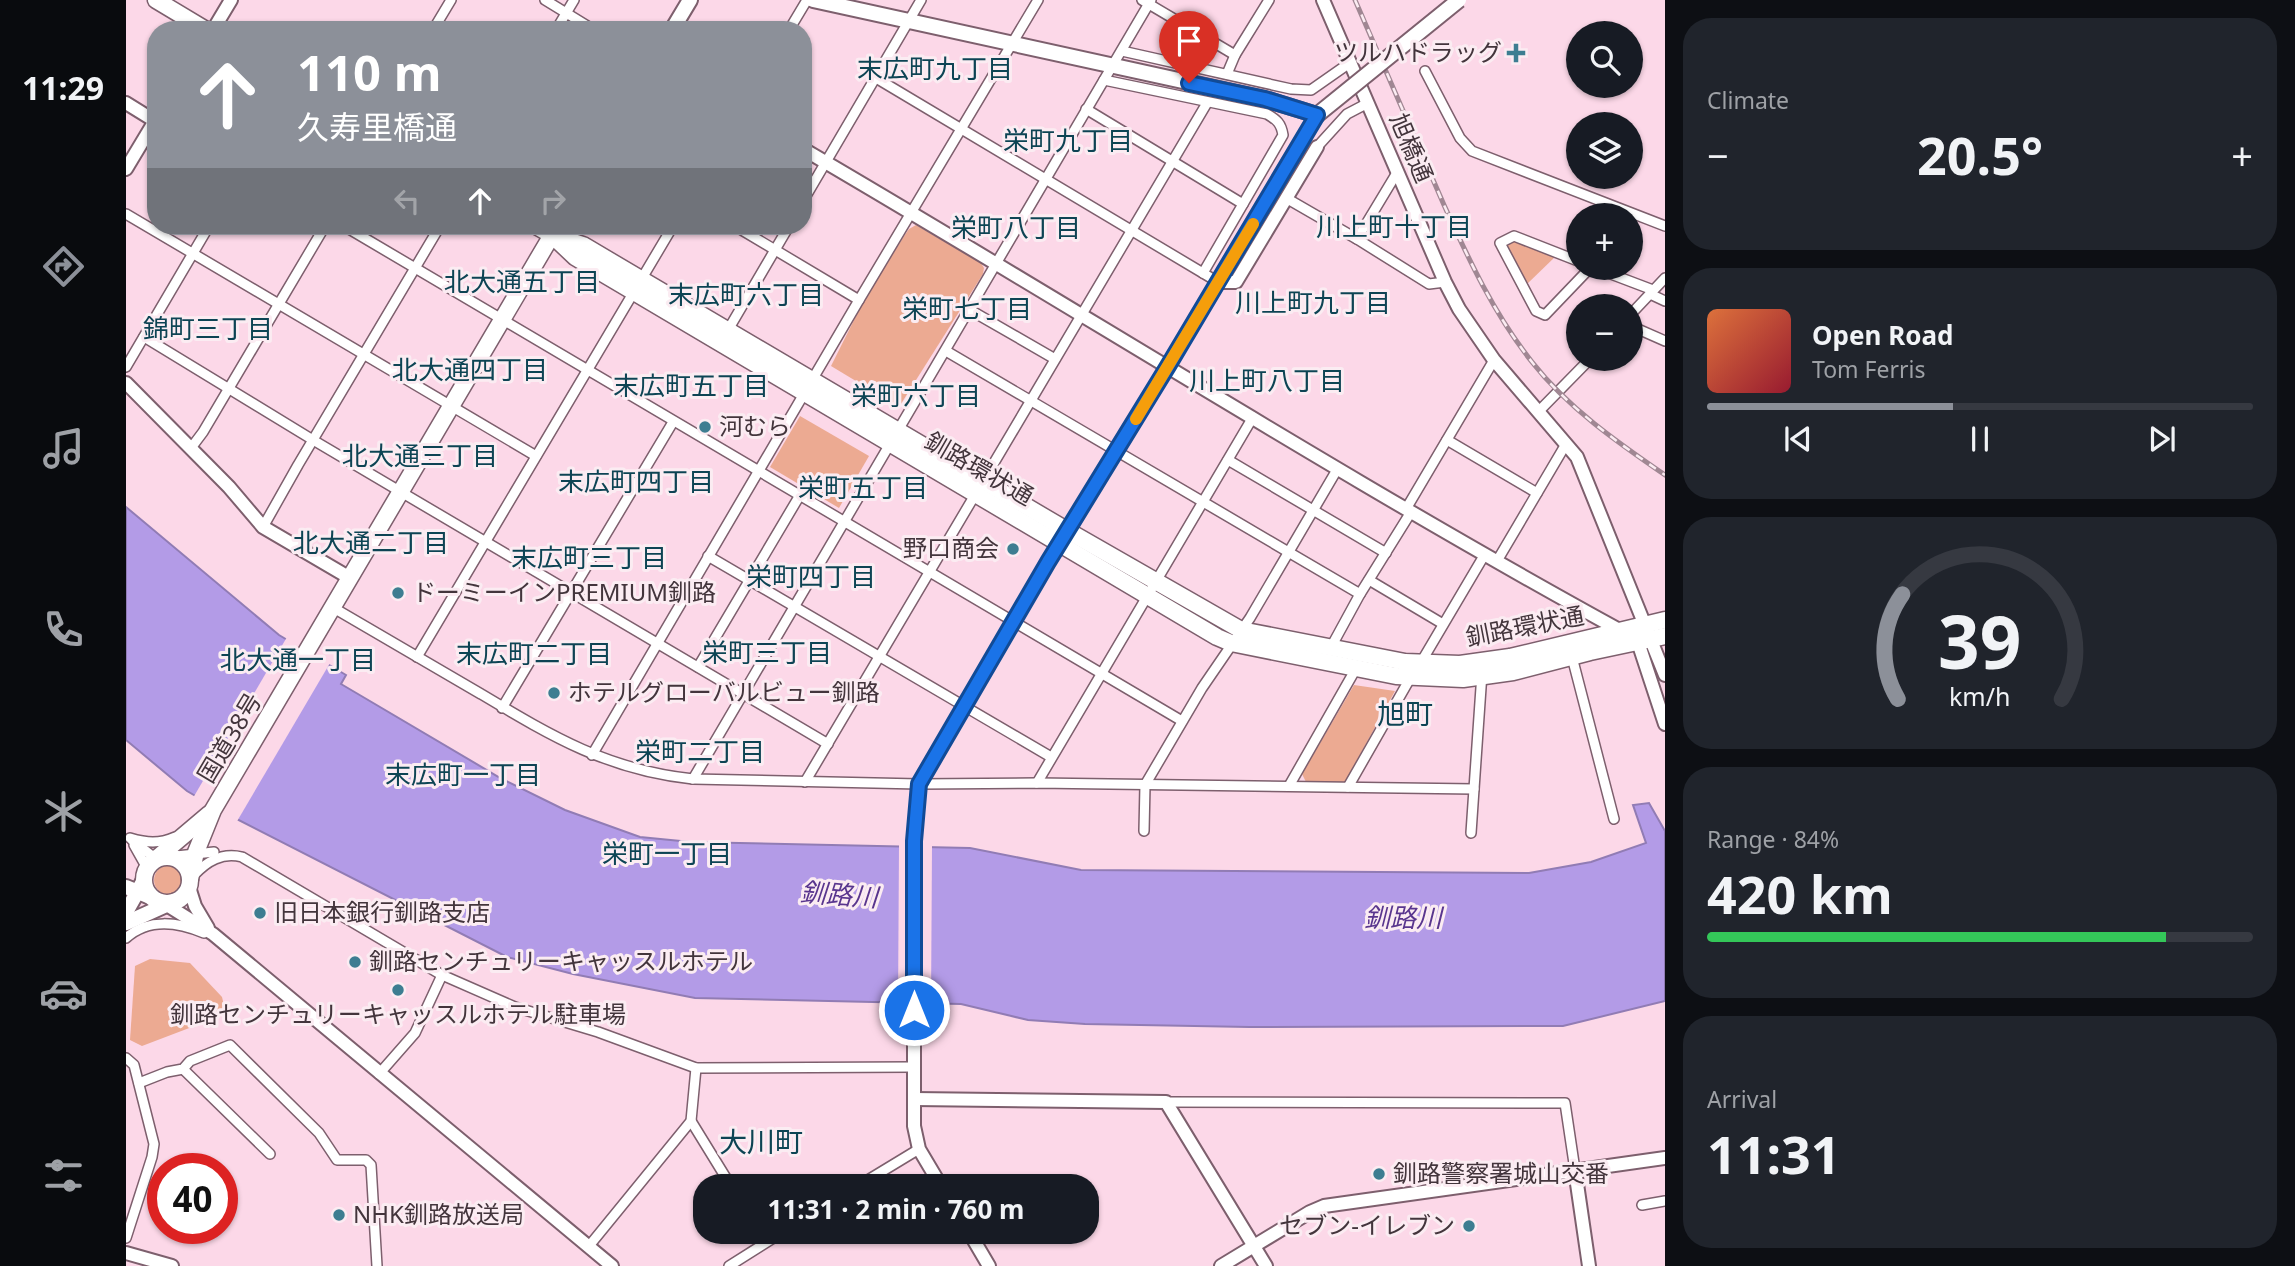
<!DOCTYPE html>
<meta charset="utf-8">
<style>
:root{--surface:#171b24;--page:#20242c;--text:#f1f3f6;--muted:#9ea1a6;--line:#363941;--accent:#8c9099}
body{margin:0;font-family:"Noto Sans","Noto Sans JP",sans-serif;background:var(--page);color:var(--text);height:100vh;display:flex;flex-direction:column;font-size:26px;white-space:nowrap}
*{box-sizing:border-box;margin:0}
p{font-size:23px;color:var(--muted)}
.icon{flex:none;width:38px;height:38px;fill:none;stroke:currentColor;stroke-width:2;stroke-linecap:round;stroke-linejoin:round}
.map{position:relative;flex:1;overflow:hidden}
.details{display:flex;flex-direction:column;gap:18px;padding:18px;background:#0d0f14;width:630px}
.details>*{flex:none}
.top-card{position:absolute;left:21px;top:21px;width:665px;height:214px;border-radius:28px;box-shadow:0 2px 5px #0004;background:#8c9099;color:#fff;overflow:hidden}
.controls{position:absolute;left:1440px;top:21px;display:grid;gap:14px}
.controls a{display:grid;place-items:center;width:77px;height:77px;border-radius:50%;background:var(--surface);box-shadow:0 2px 5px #0004;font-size:35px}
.speed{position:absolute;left:21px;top:1153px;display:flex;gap:14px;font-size:35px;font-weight:700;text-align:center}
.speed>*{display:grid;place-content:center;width:91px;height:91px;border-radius:50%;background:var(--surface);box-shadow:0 2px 5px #0004;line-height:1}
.speed .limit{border:10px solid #d22;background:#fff;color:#111}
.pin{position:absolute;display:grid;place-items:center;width:60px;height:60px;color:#fff;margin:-72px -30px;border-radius:50% 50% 50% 0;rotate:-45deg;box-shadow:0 0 7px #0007}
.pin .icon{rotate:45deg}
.me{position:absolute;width:77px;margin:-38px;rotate:0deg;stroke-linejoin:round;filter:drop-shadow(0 0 5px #0008)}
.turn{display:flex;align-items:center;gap:24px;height:147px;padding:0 35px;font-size:32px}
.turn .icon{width:91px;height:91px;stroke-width:2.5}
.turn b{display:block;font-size:49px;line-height:60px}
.lanes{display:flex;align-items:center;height:66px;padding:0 35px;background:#0003;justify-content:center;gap:35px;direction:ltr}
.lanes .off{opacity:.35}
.big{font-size:52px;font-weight:700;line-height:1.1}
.details .widget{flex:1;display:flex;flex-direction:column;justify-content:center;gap:10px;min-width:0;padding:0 24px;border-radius:28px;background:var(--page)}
.details .dial{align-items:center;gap:0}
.dial svg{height:182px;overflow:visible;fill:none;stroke:var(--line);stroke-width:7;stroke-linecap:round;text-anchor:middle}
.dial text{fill:var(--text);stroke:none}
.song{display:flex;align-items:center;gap:21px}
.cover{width:84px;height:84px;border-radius:10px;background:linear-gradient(135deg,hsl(20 70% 55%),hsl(350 70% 35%))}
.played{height:7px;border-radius:4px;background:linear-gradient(90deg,var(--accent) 45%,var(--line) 45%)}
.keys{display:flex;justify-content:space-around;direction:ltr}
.heat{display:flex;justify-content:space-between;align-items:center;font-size:38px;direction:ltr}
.charge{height:10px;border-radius:5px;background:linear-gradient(90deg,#34c759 84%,var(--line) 0)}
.trip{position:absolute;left:567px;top:1174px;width:406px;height:70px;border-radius:28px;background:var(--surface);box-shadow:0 2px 5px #0004;font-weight:700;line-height:70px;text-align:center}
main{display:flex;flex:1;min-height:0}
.menu{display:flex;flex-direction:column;width:126px;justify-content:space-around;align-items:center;background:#090b0e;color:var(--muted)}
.menu .icon{width:49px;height:49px}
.menu .current{color:var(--accent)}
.menu b{font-size:32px;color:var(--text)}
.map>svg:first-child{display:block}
.green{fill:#ecaa92}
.water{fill:#b39be7;stroke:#917cb4;stroke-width:2}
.pier{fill:#fcd8e8}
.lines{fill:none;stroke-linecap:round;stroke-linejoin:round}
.street-casing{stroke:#7d5f6d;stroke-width:12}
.secondary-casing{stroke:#7d5f6d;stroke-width:16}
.primary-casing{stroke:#7d5f6d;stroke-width:18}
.highway-casing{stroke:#7d5f6d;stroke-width:19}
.street{stroke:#fff;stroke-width:9}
.secondary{stroke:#fff;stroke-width:12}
.primary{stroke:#fff;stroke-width:14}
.highway{stroke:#fff;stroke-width:16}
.rail-casing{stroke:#a08793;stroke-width:5}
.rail{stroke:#fbecf2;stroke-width:2.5;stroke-dasharray:8;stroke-linecap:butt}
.primary-bridge-casing{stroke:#7d5f6d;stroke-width:18;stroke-linecap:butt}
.primary-bridge{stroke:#fff;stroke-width:14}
.route-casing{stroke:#114b97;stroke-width:18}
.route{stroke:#1a73e8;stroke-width:12}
.slow{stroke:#f59e0b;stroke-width:12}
.poi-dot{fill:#3d7d91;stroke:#fbecf2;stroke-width:2.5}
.labels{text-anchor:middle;stroke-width:6;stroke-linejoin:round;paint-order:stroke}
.poi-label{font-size:24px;fill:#43353c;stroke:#fbecf2;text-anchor:start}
.street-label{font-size:24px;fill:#43353c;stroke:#fbecf2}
.neighbourhood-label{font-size:26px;fill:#0d4454;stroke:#fbecf2}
.water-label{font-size:26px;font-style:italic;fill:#59358e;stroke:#fbecf2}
.quarter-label{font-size:28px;fill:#0d4454;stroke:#fbecf2}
</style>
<main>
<nav class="menu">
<b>11:29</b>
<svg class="icon current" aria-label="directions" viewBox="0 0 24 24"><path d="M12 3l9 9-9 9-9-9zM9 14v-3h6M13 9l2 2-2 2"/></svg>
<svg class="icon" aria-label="music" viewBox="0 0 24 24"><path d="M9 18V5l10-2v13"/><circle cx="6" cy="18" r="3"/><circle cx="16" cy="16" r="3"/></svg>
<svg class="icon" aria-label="phone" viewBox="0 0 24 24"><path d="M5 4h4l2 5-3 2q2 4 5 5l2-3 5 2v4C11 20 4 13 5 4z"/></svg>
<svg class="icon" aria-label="climate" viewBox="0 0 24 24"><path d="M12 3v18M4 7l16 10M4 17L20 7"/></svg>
<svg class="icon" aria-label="car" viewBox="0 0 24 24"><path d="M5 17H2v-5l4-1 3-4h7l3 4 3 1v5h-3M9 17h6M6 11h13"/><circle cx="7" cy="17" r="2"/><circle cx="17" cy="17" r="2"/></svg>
<svg class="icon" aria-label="filters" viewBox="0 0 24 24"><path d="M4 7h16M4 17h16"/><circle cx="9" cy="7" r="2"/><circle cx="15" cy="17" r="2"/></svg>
</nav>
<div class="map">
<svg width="1539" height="1266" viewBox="0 0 1539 1266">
<rect width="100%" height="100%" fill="#fcd8e8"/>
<!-- green -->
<g class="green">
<path d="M790,225L855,263L858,268L857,274L773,407L705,366L735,306L778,236L783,229Z"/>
<path d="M1388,239L1431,255L1399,286L1378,244Z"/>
<path d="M674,416L743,456L713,508L644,467Z"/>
<path d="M1228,685L1269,691L1219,782H1180L1176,774Z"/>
<circle cx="43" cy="880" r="15"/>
<path d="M24,959L64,963L96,997L100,1014L16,1046L4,1040L9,966Z"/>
</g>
<!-- water -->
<path class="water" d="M0,507L153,635L220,675L215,684L376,779L439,810L514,837L565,842L844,848L955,870L1403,873L1465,862L1520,843L1507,805L1523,803L1539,831V1001L1437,1026L1123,1027L959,1024L902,1020L835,1004L569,998L447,974L381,957L99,813L61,791L0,740Z"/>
<!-- pier -->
<g class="pier">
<path d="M161,637L204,663L110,823L67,798Z"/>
<path d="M773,845H806L805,1006H772Z"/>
</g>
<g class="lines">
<!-- street casing -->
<g class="street-casing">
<g id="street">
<path d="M419,0L468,30"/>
<path d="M1016,0L1109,55"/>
<path d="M307,30L325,0"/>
<path d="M430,30L448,0"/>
<path d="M663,30L681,0"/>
<path d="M996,51L1165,89L1185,90L1225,62"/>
<path d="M1299,71L1334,138L1346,151L1539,226"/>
<path d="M1101,74L1109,55L1143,0"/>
<path d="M750,78L1092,282"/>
<path d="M978,80L1141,114C1151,120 1155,123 1157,135L1077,273"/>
<path d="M960,109L1117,204"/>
<path d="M1191,147L1221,114L1242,103"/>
<path d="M1272,171L1231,239L1303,284L1319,282"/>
<path d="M1160,198L1231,239"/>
<path d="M677,201L795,0"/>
<path d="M0,214L410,456"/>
<path d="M218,226L1056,721"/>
<path d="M609,226L733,300"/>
<path d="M1452,261L1388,236L1374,243L1410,311L1419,315L1464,268"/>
<path d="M1469,268L1527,290"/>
<path d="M1524,294L1539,301"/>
<path d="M844,310L929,359"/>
<path d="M1505,314L1539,278"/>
<path d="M1505,326L1539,341"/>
<path d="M602,330L663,226"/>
<path d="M18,337L187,440L702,744"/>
<path d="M820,351L1234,594"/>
<path d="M0,367L83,226"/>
<path d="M1413,411L1464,359"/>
<path d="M1321,440L1411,493"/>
<path d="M65,448L77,432L199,226"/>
<path d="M1102,460L1260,553"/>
<path d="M1280,509L1368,360"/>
<path d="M137,527L172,465L314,226"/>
<path d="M582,556L925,757"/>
<path d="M1371,561L1440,444"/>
<path d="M1243,580L1317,624"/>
<path d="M206,607C256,636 305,665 355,694C427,737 482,770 567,779L793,784L911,783L1348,789L1356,673"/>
<path d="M1204,649L1234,594L1285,512"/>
<path d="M291,657L547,226"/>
<path d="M1446,657L1488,819"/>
<path d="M1294,664L1359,554"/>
<path d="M572,667L674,495"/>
<path d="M376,708L547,422"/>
<path d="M466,755L733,300L912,0"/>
<path d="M567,779L1025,0"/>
<path d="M679,782L1081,103"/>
<path d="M911,783L1127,417"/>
<path d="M1163,786L1232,665"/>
<path d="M1222,787L1286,675"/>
<path d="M1018,831L1019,785L1076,688L1124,618L1212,468"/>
<path d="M1345,833L1348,789"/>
<path d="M4,838C21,843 33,844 49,837"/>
<path d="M6,840L25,855L36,857"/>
<path d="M8,845L21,868"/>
<path d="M41,857L88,852"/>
<path d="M68,875C81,861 96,852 116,857L316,975L389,1007L472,1032L570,1068L787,1067"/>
<path d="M0,938C22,918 52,922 78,933"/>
<path d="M0,1058L8,1065L28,1144L26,1157L0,1238"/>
<path d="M57,1069L144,1154"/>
<path d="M253,1074L289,1033L316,975"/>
<path d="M13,1083L41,1072L57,1069L64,1061L104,1045L193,1133L211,1160H240L245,1165L251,1266"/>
<path d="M1040,1102L1439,1103L1449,1170"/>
<path d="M565,1121L605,1186"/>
<path d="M732,1186L793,1149"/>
<path d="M1516,1205L1539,1201"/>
<path d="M463,1246L565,1121L570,1068"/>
<path d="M603,1266L657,1232"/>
</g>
</g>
<!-- secondary casing -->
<g class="secondary-casing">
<g id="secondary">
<path d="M1197,0L1319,282L1333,309L1368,360L1451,457L1539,675"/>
<path d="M87,30L105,0"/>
<path d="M0,103L29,121"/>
<path d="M677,149C951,309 1219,480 1497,632"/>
<path d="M0,169L30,119"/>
<path d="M1092,282H1110L1191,147"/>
<path d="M0,383L103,487L137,527L224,578"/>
<path d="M1512,642L1539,724"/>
<path d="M63,887L69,906L82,928"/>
<path d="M36,902L87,934L486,1266"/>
<path d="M788,1099L1040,1102L1140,1266"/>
<path d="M1449,1170L1463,1266"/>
<path d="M815,1186L793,1149L788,1126V841L793,784L922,562L1042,366L1191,115"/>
<path d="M843,1232L863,1266"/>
<path d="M0,1253L46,1266"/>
<path d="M1095,1266L1184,1212L1198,1206L1539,1158"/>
</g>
</g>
<!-- primary casing -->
<g class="primary-casing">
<g id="primary">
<path d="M687,0L1139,99L1191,115"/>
<path d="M546,30L564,0"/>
<path d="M0,887L29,899"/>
<path d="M0,912L18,880"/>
<path d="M0,923L49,901"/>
</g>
</g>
<!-- highway casing -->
<g class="highway-casing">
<g id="highway">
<path d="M30,0L80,30"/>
<path d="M410,226L426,235L457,245L942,531L1115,630L1279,662L1334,664L1384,657L1539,620"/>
<path d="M430,239L449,257L1091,637L1105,643L1270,676L1337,679L1387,672L1464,652L1539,636"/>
<circle cx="41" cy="880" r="23"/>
<path d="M31,858L83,814"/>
<path d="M64,879L70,852L87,810L426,235"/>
</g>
</g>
<!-- street -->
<use href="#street" class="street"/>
<!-- secondary -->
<use href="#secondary" class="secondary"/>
<!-- primary -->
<use href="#primary" class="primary"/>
<!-- highway -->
<use href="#highway" class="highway"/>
<!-- rail casing -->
<g class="rail-casing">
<path id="rail" d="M1229,0C1259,68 1288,137 1318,205C1343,260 1368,314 1406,362C1442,408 1491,442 1539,475"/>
</g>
<!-- rail -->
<use href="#rail" class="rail"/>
<!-- primary-bridge casing -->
<g class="primary-bridge-casing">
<path id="primary-bridge" d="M1191,115L1333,0"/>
</g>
<!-- primary-bridge -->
<use href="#primary-bridge" class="primary-bridge"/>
</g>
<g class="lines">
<!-- route casing -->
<g class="route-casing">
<path id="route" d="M788,1010V841L793,784L922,562L1042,366L1191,115L1139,99L1063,83"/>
</g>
<!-- route -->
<use href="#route" class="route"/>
<!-- slow -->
<path class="slow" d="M1010,419L1127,224"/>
</g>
<!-- markers -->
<g class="poi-dot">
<path d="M1386.5 42.5h7v7h7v7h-7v7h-7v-7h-7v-7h7z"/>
<circle cx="579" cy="427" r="7"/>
<circle cx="887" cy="549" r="7"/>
<circle cx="272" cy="593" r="7"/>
<circle cx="428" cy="693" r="7"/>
<circle cx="134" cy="913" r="7"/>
<circle cx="229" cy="962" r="7"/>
<circle cx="272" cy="990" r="7"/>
<circle cx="1253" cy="1174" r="7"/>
<circle cx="213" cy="1215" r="7"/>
<circle cx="1343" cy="1226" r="7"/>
</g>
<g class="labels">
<!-- poi labels -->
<g class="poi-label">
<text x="1376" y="61" text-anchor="end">ツルハドラッグ</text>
<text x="593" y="435">河むら</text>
<text x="873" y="557" text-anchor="end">野口商会</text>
<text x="286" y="601">ドーミーインPREMIUM釧路</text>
<text x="442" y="701">ホテルグローバルビュー釧路</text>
<text x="148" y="921">旧日本銀行釧路支店</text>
<text x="243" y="970">釧路センチュリーキャッスルホテル</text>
<text x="272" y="1023" text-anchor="middle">釧路センチュリーキャッスルホテル駐車場</text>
<text x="1267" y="1182">釧路警察署城山交番</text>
<text x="227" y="1223">NHK釧路放送局</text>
<text x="1329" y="1234" text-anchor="end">セブン-イレブン</text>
</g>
<!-- street labels -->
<g class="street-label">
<text transform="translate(1285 148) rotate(67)" y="8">旭橋通</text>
<text transform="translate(853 469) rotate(30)" y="8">釧路環状通</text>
<text transform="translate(1399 627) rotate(-11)" y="8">釧路環状通</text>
<text transform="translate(104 738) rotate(-59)" y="8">国道38号</text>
</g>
<!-- neighbourhood labels -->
<g class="neighbourhood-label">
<text x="809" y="78">末広町九丁目</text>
<text x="942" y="150">栄町九丁目</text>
<text x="1268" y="236">川上町十丁目</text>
<text x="890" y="237">栄町八丁目</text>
<text x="396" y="291">北大通五丁目</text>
<text x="620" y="304">末広町六丁目</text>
<text x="1187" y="312">川上町九丁目</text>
<text x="841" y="318">栄町七丁目</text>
<text x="82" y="338">錦町三丁目</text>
<text x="344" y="379">北大通四丁目</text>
<text x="1141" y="390">川上町八丁目</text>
<text x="565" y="395">末広町五丁目</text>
<text x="790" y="405">栄町六丁目</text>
<text x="294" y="465">北大通三丁目</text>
<text x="510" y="491">末広町四丁目</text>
<text x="737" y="497">栄町五丁目</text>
<text x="245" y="552">北大通二丁目</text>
<text x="463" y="567">末広町三丁目</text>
<text x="685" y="586">栄町四丁目</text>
<text x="641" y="662">栄町三丁目</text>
<text x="408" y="663">末広町二丁目</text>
<text x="172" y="669">北大通一丁目</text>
<text x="574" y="761">栄町二丁目</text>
<text x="337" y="784">末広町一丁目</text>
<text x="541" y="863">栄町一丁目</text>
</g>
<!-- water labels -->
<g class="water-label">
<text transform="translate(713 895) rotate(4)" y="9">釧路川</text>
<text x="1277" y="927">釧路川</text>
</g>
<!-- quarter labels -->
<g class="quarter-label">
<text x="1279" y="724">旭町</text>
<text x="635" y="1152">大川町</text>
</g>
</g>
</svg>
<div class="controls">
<a><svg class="icon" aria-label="search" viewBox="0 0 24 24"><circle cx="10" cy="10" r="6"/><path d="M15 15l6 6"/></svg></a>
<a><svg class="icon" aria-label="layers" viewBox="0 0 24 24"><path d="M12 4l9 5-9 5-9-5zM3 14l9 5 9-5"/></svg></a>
<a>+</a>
<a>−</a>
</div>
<div class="speed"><div class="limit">40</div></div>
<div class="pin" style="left:1063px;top:83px;background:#d93025"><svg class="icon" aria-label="arrive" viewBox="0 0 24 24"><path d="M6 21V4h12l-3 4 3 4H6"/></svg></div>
<svg class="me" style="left:788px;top:1010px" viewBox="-20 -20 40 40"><circle r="17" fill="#1a73e8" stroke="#fff" stroke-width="3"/><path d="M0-11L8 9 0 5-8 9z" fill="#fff"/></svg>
<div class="trip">11:31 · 2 min · 760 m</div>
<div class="top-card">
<div class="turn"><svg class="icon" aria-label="ahead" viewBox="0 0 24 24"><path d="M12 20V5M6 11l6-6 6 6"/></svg><div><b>110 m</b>久寿里橋通</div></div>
<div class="lanes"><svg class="icon off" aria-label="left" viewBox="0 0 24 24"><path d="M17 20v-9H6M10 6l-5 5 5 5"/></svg><svg class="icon" aria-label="ahead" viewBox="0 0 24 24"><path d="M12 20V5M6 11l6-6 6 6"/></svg><svg class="icon off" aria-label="right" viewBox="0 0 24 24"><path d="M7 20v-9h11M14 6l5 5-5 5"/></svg></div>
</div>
</div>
<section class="details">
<div class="widget"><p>Climate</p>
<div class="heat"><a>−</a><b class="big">20.5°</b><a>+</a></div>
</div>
<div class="widget">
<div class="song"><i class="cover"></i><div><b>Open Road</b><p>Tom Ferris</p></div></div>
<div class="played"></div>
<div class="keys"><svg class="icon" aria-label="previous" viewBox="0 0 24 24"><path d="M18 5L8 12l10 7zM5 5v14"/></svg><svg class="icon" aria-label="pause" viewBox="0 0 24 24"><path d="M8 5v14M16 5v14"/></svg><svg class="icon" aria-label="next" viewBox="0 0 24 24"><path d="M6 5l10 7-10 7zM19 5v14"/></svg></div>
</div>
<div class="widget dial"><svg viewBox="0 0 100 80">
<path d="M14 69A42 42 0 1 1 86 69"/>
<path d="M14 69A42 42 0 0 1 16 23" stroke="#8c9099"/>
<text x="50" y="56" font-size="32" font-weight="700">39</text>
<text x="50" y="72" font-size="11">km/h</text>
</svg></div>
<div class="widget"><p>Range · 84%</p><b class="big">420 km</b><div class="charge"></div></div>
<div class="widget"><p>Arrival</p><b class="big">11:31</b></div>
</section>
</main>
